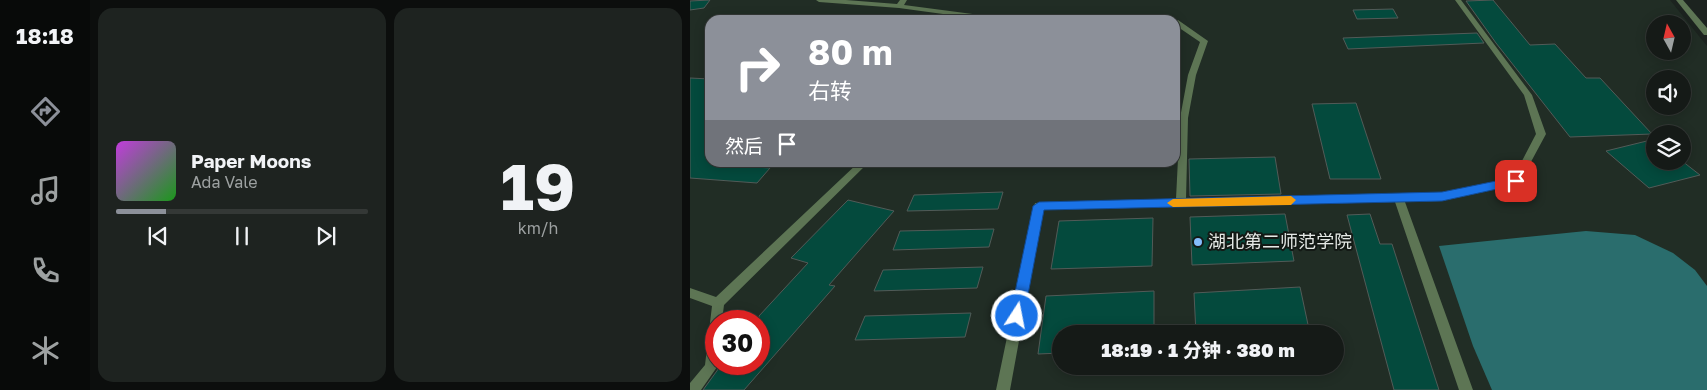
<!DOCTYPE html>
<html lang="zh">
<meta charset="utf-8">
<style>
:root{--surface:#151a17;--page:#1e2320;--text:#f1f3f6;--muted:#9da1a1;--line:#343836;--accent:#8c9099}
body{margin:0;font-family:"Golos Text","Noto Sans SC",sans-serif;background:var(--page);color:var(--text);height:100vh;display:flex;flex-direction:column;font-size:19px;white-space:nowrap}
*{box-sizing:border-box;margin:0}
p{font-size:16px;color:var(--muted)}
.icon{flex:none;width:28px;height:28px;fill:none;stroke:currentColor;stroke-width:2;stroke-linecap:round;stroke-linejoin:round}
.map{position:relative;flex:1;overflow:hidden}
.side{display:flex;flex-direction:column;gap:8px;padding:8px;background:#0c0e0d;width:600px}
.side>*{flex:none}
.guide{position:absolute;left:15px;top:15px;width:475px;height:152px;border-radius:15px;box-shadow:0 2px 12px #0003,0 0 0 1px var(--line);background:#8c9099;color:#fff;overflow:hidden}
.needle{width:32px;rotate:352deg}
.buttons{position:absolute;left:956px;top:15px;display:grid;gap:10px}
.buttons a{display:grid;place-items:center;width:45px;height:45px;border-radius:50%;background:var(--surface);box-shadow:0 2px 12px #0003,0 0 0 1px var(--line);font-size:25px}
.speed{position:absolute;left:15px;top:310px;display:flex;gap:10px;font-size:25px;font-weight:700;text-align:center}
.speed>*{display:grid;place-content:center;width:65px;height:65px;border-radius:50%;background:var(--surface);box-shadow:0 2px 12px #0003,0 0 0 1px var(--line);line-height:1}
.speed .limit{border:8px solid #d22;background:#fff;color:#111}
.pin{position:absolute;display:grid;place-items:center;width:42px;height:42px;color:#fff;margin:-21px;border-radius:10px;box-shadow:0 2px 8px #0006}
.me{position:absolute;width:55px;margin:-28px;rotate:11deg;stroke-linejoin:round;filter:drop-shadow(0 0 4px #0008)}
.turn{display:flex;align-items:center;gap:18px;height:105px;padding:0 20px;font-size:22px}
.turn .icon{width:65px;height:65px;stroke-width:2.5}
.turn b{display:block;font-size:35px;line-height:42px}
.then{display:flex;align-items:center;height:48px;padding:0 20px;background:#0003;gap:10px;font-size:19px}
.side .card{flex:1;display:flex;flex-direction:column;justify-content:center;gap:8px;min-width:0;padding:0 18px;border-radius:15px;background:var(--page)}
.side .dial{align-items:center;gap:0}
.dial b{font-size:65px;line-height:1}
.song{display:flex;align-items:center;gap:15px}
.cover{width:60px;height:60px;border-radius:8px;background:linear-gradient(135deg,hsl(290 70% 55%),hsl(120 70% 35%))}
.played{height:5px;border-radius:2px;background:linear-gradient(90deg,var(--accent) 20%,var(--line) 20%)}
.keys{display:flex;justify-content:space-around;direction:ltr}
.side .tiles{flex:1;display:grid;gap:8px;grid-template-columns:repeat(2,1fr)}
.trip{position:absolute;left:362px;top:325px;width:292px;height:50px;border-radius:25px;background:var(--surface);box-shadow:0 2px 12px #0003,0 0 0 1px var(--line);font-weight:800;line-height:50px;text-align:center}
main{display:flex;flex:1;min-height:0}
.tabs{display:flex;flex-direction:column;width:90px;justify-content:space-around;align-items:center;background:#080a09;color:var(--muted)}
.tabs .icon{width:35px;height:35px}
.tabs .selected{color:var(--accent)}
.tabs b{font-size:22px;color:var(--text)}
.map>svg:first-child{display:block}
.built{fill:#212d25;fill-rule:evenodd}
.water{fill:#2a6d6d}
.building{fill:#044a3d;stroke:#525b58}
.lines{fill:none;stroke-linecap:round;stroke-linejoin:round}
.street{fill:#5d7554;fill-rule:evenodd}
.route{fill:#1a73e8;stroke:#114b97}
.slow{fill:#f59e0b}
.poi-dot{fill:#83bcfb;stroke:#131915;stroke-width:2}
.labels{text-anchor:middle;stroke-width:4;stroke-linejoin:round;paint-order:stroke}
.poi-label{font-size:18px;fill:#e4e8e5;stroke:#131915;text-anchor:start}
</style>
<main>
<nav class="tabs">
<b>18:18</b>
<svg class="icon selected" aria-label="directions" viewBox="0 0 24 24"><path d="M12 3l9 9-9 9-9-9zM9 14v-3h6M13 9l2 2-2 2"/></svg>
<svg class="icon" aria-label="music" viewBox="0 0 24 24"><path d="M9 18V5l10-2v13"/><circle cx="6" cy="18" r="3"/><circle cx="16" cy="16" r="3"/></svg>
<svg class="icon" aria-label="phone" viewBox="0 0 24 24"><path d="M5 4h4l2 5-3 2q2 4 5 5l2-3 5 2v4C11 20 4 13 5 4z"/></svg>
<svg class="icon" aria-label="climate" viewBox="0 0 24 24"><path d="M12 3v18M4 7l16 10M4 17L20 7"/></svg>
</nav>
<section class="side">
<div class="tiles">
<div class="card">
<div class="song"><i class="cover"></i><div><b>Paper Moons</b><p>Ada Vale</p></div></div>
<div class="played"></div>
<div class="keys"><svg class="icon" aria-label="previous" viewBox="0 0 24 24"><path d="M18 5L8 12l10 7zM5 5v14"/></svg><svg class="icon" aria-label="pause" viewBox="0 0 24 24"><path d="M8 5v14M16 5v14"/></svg><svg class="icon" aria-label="next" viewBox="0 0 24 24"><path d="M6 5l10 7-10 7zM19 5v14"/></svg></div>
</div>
<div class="card dial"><b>19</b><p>km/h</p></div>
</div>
</section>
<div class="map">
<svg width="1017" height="390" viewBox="0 0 1017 390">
<rect width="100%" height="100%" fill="#1c231f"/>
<!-- built -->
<path class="built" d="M0,0H980L1017,46V390H0ZM20,20H485V162H20ZM965,24H992V51H965ZM965,79H992V106H965ZM965,134H992V161H965ZM26,321H69V364H26ZM371,334H646V366H371Z"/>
<!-- water -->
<path class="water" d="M896,231L945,235L983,253L1005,270L1017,286V390H802L783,346L749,246Z"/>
<!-- building -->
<g class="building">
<path d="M20,0L14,8L0,10V1Z"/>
<path d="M803,0L840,45L865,44L896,78H910L962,134L880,137L806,43L776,1Z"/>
<path d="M703,9L708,18L667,19L663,10Z"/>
<path d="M787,33L794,43L658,49L653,38Z"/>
<path d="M0,78L20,79V164L80,168L67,183L0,178Z"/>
<path d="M666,103L691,179H640L622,104Z"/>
<path d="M965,139V161H992L1010,175L959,188L916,151Z"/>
<path d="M585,157L591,194L500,196L499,159Z"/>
<path d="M313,192L308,209L217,211L224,195Z"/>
<path d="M158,200L204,211L139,285L145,286L54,390H13L29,368V364H69V316L118,263L101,258Z"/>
<path d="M595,214L604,261L502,265L500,217Z"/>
<path d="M680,214L690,244H702L749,390H704L657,215Z"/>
<path d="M463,218L462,266L361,269L369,221Z"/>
<path d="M304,229L299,247L203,250L210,231Z"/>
<path d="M293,267L287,288L184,291L193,270Z"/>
<path d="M610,287L620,334H506L504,293Z"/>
<path d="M464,291V334H371V353L348,354L356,296Z"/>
<path d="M281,313L275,337L165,340L175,316Z"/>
</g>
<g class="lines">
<!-- street -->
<g class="street">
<path d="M126,0H156L207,4L210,0H217L214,5L313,18L317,20H297L209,8L129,2Z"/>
<path d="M765,0H771L842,95L856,134L829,184L752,201L715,202L783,390H769L705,202L353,210L320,390H306L345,203L486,199L490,118L498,75L510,42L485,25L484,20H488L518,41L506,75L498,118L496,199L752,193L823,178L846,134L834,95Z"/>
<path d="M986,0H993L1017,28V35H1014Z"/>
<path d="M169,162H179L34,305L32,321H26L27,367L11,390H0V383L15,365L22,306L0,298V288L26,297Z"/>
</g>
</g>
<!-- route -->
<path class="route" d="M826,177L831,181L830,184L752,201L354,210L334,316L332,321L327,322L322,321L320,316L343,206L349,202L752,192Z"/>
<!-- slow -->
<path class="slow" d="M601,196L606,200L601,205L483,207L477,203L483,199Z"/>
<!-- markers -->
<circle class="poi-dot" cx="508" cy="242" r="5"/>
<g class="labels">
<!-- poi labels -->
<g class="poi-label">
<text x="518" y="248">湖北第二师范学院</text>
</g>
</g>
</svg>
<div class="buttons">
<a><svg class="needle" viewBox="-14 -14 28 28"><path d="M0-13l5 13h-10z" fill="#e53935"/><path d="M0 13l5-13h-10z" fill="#9da1a1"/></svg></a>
<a><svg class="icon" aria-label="sound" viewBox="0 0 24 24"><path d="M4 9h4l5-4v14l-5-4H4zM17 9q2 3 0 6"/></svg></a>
<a><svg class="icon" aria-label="layers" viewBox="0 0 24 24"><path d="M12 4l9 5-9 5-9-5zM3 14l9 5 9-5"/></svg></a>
</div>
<div class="speed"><div class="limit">30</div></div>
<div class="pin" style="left:826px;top:181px;background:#d93025"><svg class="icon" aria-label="arrive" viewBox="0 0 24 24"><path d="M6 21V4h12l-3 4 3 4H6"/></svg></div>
<svg class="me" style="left:327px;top:316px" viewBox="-20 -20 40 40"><circle r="17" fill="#1a73e8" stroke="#fff" stroke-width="3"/><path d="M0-11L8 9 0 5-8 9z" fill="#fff"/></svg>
<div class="trip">18:19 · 1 分钟 · 380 m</div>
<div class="guide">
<div class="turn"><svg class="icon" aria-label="right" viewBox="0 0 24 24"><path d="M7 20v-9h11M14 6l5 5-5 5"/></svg><div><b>80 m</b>右转</div></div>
<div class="then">然后<svg class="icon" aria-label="arrive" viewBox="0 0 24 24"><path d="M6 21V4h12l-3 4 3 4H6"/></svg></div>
</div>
</div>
</main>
